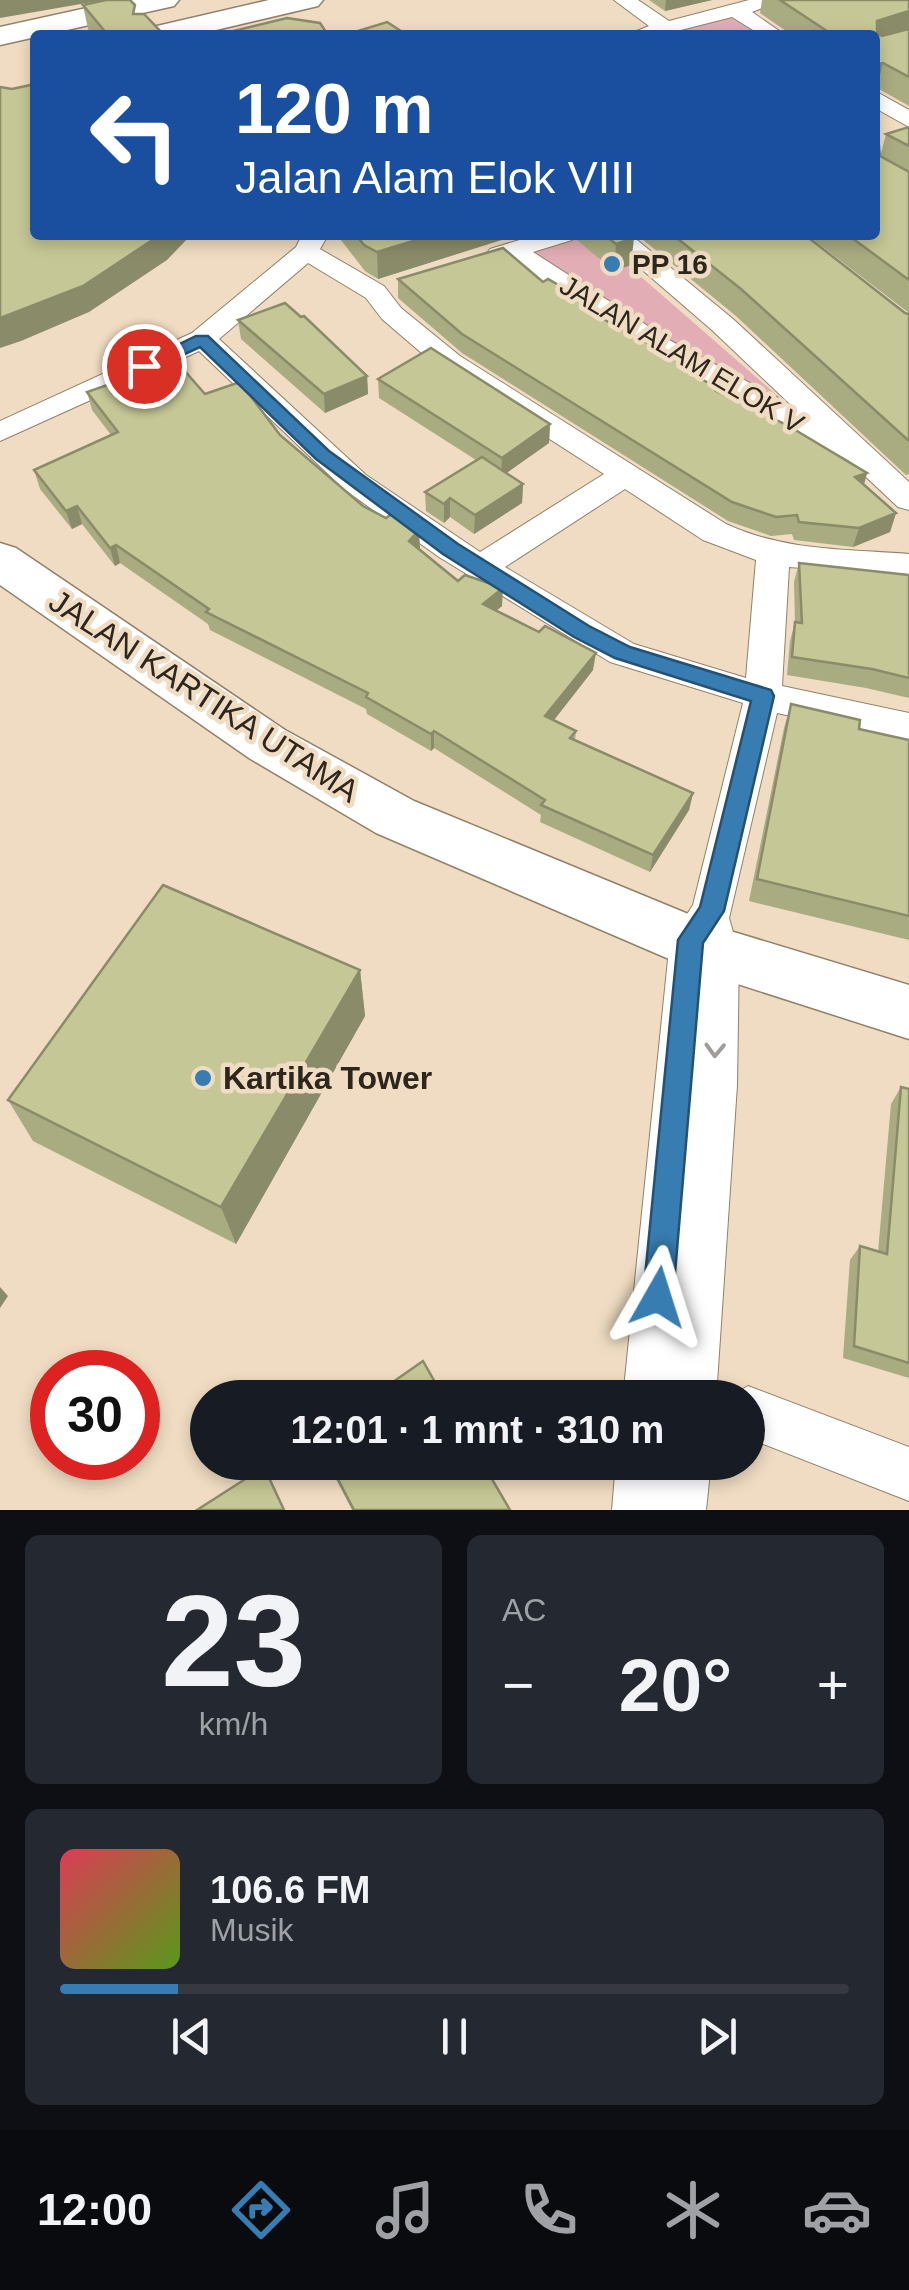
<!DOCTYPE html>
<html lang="id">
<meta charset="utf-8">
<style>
:root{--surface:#171b24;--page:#242831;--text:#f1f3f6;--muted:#9ea1a6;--line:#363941;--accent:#377db2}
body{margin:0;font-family:Arial,sans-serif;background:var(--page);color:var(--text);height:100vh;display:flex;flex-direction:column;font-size:38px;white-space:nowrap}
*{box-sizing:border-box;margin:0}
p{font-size:32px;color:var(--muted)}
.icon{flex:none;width:55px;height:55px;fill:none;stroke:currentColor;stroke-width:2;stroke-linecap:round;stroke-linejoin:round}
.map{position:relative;height:1510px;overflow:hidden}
.panel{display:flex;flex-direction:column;gap:25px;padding:25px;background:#0d0f14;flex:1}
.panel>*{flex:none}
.banner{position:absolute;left:30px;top:30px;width:850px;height:210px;border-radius:10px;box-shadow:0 5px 15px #0003;background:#1a4fa0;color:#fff;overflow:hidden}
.speed{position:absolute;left:30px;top:1350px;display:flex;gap:20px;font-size:50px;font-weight:700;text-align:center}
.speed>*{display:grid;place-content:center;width:130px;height:130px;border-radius:50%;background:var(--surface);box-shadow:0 5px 15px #0003;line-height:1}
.speed .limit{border:15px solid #d22;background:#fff;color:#111}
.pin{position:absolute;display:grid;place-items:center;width:85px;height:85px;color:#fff;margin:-42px;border:5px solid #fff;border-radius:50%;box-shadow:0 2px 10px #0007}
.me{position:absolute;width:110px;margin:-55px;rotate:6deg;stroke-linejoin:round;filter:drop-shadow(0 0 8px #0008)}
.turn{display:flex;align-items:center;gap:35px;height:210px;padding:0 40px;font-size:45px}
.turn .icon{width:130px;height:130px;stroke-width:2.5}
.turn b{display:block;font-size:70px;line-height:85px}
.big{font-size:75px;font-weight:800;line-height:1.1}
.panel .widget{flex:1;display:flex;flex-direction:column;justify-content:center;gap:15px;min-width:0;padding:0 35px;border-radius:15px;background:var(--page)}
.panel .dial{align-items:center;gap:0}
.dial b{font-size:130px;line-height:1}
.song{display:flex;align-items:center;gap:30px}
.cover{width:120px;height:120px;border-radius:15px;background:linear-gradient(135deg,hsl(350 70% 55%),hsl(90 70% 35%))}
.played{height:10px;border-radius:5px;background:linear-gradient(90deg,var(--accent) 15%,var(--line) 15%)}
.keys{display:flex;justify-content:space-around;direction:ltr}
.heat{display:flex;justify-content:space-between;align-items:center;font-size:55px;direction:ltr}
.panel .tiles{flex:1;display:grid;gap:25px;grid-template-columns:1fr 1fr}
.widget:last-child{grid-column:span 2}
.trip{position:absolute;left:190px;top:1380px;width:575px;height:100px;border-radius:50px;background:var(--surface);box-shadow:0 5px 15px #0003;font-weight:800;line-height:100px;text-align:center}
.menu{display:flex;height:160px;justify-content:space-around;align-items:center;background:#090b0e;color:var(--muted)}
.menu .icon{width:70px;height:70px}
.menu .active{color:var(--accent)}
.menu b{font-size:45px;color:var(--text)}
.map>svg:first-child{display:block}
.green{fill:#e2adb5}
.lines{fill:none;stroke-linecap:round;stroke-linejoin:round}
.minor-casing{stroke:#928169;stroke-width:2}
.secondary-casing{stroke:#928169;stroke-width:3}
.trunk-casing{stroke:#928169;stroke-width:3}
.minor{fill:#fff;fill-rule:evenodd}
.secondary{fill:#fff;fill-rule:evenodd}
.trunk{fill:#fff;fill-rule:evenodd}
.wall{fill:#a9ab81}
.shaded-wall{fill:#8a8b69}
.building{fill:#c5c796;stroke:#8a8b69;stroke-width:2.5}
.oneway{stroke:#a09d99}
.route{fill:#377db2;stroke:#245174;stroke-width:2.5}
.poi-dot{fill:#377db2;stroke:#efdcc2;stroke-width:4}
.labels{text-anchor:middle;stroke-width:9;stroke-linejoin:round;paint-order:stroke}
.far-poi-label{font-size:28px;font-weight:bold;fill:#2d261c;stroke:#efdcc2;text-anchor:start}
.far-street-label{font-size:28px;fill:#2d261c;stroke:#efdcc2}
.street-label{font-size:32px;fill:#2d261c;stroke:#efdcc2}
.poi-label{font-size:32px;font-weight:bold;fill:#2d261c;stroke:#efdcc2;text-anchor:start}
</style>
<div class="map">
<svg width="909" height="1510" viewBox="0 0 909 1510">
<rect width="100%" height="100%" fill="#efdcc2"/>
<!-- green -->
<g class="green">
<path d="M733,14L768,35H651Z"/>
<path d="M578,235H593L825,437L525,253Z"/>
</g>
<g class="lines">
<!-- minor casing -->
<g class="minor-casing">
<g id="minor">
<path d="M614,0H638L669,21L749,0H783L752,12L785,35H761L732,17L661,35H627L649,26Z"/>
<path d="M875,91L909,110V127L875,108Z"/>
<path d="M302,235H328L320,249L384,286L401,308L460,356L726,524C784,551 847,549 909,554V576L789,567L782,686L909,713V741L777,713L729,918L739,953L737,1085L716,1398H623L670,940L693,905L743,703L610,662L439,557L344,489L199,351L0,441V421L192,333L296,247ZM308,263L366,298L382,319L439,368L604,474L480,552L366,475L219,339ZM625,489L703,540L756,560L746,678L634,644L505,567Z"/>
<path d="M536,235H576L572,240L533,252L671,341L791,405L713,331L602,235H631L733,319L909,482V510L898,507L848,460L651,353L509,259L499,262L486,254L490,249Z"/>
<path d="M748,1386L909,1447V1501L748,1438V1398H728Z"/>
<path d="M616,1462H711L706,1510H612Z"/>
</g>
</g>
<!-- secondary casing -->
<g class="secondary-casing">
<path id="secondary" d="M0,543L16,548L285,730L414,801L727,930L909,985V1039L697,971L376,833L249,758L0,585Z"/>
</g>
<!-- trunk casing -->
<g class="trunk-casing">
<g id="trunk">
<path d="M123,0H179L174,6L0,45V27Z"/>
<path d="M269,0H323L318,6L195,35H140L144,29Z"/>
</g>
</g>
<!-- minor -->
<use href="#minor" class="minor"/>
<!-- secondary -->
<use href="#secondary" class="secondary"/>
<!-- trunk -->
<use href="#trunk" class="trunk"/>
</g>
<!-- wall -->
<g class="wall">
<path d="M649,0H712L665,11Z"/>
<path d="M762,0H909V106L877,88H875V35H792L760,13Z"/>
<path d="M83,5L136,14L164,35H92L88,29Z"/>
<path d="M909,127V313L807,235H875L880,157L886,134Z"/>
<path d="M337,235H517L378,279L365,271Z"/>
<path d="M577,235H630L631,265L614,271L577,240Z"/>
<path d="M637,235H805L905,313L909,314V474L906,475L736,316Z"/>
<path d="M398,279L543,282L591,304V312L705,374L704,380L719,392L867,473L864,485L896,513L890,532L853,547L794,540L792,534L771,536L728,521L462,353L398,298Z"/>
<path d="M238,320L367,376L368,394L325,413L241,339Z"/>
<path d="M378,379L550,424L549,443L506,473L523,484L522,503L474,534L450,517L444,523L426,511L425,492L476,460L379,398Z"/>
<path d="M87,392L205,394L280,435L363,506L420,548L419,549L458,581L502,606L496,611L593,670L554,720L576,731L575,740L693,793L689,810L650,872L540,822L541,815L434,748L431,751L367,714L366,709L210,630L208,624L120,563L115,566L82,524L72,529L40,489L34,470L111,435L92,410Z"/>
<path d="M799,563L909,575V698L866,688L787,675L790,641L795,622L794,582Z"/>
<path d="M791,704L859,729L909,740V940L749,901L784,728Z"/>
<path d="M360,970L365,1016L236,1244L33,1141L8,1100Z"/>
<path d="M901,1087L909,1089V1378L843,1358L850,1260L860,1246L878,1252L891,1104Z"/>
<path d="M327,1462H482L510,1510H352Z"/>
</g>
<!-- shaded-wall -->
<g class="shaded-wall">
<path d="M0,0H104L0,18Z"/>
<path d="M666,0H712L665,11Z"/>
<path d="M909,11V30L875,44L877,21Z"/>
<path d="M883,63L877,88H875V76L878,64Z"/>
<path d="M160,235H191L167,260L89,312L21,341L0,348V318Z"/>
<path d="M433,235H517L378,279L377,252Z"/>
<path d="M634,238L631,265L614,271L616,244Z"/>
<path d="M367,376L368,394L325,413L324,394Z"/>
<path d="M550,424L549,443L501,477L502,458Z"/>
<path d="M867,473L862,491L855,477Z"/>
<path d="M523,484L522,503L474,534L475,515Z"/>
<path d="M450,498V517L444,523V504Z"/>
<path d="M77,506L82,524L72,529L66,511Z"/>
<path d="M896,513L890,532L853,547L859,528Z"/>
<path d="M419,530L420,548L409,559V541Z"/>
<path d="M116,545L120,563L115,566L110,548Z"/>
<path d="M503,588L502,606L482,622L483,604Z"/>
<path d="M596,653L593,670L543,734L545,716Z"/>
<path d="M434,731V748L431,751V734Z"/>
<path d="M693,793L689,810L650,872L653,855Z"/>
<path d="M360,970L365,1016L236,1244L221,1207Z"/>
<path d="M0,1287L8,1296L0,1308Z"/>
</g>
<!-- building -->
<g class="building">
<path d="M106,0H130L135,5L133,14H144L164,35H108L83,5Z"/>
<path d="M780,0H909V11L877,21V33L882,36L909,29V77L883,63L878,64L875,62V35H833Z"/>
<path d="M287,18L320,23L328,35H217Z"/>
<path d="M387,22L407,35H345Z"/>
<path d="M35,84V235H160L83,286L0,318V87L12,89Z"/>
<path d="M909,127V146L886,134Z"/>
<path d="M878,136L880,156L909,172V280L848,235H875V137Z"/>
<path d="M356,235H433L377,252L364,245Z"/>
<path d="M605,235H630L634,238L616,244Z"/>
<path d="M673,235H805L905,313L909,314V441L741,289Z"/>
<path d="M503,248L543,282L548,279L591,304L583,308L705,374L699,378L719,388L716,391L787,425L867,473L855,477L896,513L859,528L799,522L797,515L776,517L732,502L462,334L398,279Z"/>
<path d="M285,303L301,317L304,316L367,376L324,394L238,320Z"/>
<path d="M431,348L550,424L502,458L378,379Z"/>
<path d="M176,361L205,394L240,382L280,435L363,506L386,518L394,512L419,530L409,541L458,581L465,575L503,588L483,604L539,632L545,626L596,653L545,716L576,731L570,738L693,793L653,855L541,805L545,800L434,731L431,734L366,697L368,693L206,612L209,609L116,545L110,548L77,506L66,511L34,470L118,432L87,392Z"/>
<path d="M482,457L523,484L475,515L450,498L444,504L425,492Z"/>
<path d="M799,563L909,575V678L872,669L792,657L795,622L802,623Z"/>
<path d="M791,704L860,720L859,729L909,740V916L757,879Z"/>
<path d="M163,885L360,970L221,1207L8,1100Z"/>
<path d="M901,1087L909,1089V1363L854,1346L860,1246L887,1254Z"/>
<path d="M423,1361L444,1398H370Z"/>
<path d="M329,1462H482L510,1510H354Z"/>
<path d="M264,1467L284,1510H197Z"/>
</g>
<!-- one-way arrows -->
<defs><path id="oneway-chevron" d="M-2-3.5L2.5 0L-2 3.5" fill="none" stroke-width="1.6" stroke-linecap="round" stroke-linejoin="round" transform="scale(2.5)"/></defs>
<use class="oneway" href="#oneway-chevron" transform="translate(715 1050) rotate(92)"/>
<!-- route -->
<path class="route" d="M196,336H208L329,451L458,544L589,626L630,647L771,690L774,696L724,911L703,943L673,1297L669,1307L658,1312L647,1307L643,1297L678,940L700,907L751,701L615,658L574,637L443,554L316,459L200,347L150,370L135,366Z"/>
<!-- markers -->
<g class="poi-dot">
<circle cx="612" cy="264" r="10"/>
<circle cx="203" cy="1078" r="10"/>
</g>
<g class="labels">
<!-- far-poi labels -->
<g class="far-poi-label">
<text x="632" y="274">PP 16</text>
</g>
<!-- far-street labels -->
<g class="far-street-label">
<text transform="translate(682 354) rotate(31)" y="10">JALAN ALAM ELOK V</text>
</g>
<!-- street labels -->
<g class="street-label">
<text transform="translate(204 696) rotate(33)" y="11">JALAN KARTIKA UTAMA</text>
</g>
<!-- poi labels -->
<g class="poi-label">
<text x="223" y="1089">Kartika Tower</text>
</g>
</g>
</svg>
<div class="speed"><div class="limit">30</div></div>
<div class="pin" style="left:144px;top:366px;background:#d93025"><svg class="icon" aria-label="arrive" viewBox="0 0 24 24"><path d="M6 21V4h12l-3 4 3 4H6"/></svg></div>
<svg class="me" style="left:658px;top:1297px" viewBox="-20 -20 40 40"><path d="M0-17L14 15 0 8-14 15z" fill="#377db2" stroke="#fff" stroke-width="4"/></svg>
<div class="trip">12:01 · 1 mnt · 310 m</div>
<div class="banner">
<div class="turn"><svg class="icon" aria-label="left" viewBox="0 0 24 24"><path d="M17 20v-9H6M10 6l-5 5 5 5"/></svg><div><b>120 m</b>Jalan Alam Elok VIII</div></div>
</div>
</div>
<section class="panel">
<div class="tiles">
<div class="widget dial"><b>23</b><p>km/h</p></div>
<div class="widget"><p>AC</p>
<div class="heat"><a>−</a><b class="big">20°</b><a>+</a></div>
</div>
<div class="widget">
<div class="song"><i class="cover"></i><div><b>106.6 FM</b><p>Musik</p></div></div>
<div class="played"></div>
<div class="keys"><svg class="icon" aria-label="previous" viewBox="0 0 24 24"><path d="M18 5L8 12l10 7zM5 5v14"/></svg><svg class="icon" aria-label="pause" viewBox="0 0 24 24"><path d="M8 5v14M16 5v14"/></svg><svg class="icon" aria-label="next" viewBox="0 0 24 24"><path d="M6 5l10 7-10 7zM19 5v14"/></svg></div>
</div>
</div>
</section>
<nav class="menu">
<b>12:00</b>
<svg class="icon active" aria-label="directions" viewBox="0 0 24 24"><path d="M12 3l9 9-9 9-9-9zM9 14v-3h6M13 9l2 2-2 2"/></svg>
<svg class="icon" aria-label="music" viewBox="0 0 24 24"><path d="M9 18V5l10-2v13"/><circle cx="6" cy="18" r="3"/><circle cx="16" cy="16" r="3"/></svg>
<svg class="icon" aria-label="phone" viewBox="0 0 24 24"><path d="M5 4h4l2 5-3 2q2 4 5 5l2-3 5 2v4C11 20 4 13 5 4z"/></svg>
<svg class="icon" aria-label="climate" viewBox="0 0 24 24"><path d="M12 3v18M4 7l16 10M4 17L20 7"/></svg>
<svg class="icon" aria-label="car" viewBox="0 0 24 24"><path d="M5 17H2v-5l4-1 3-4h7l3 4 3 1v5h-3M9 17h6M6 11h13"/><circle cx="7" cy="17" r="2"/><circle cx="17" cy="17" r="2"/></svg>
</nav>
